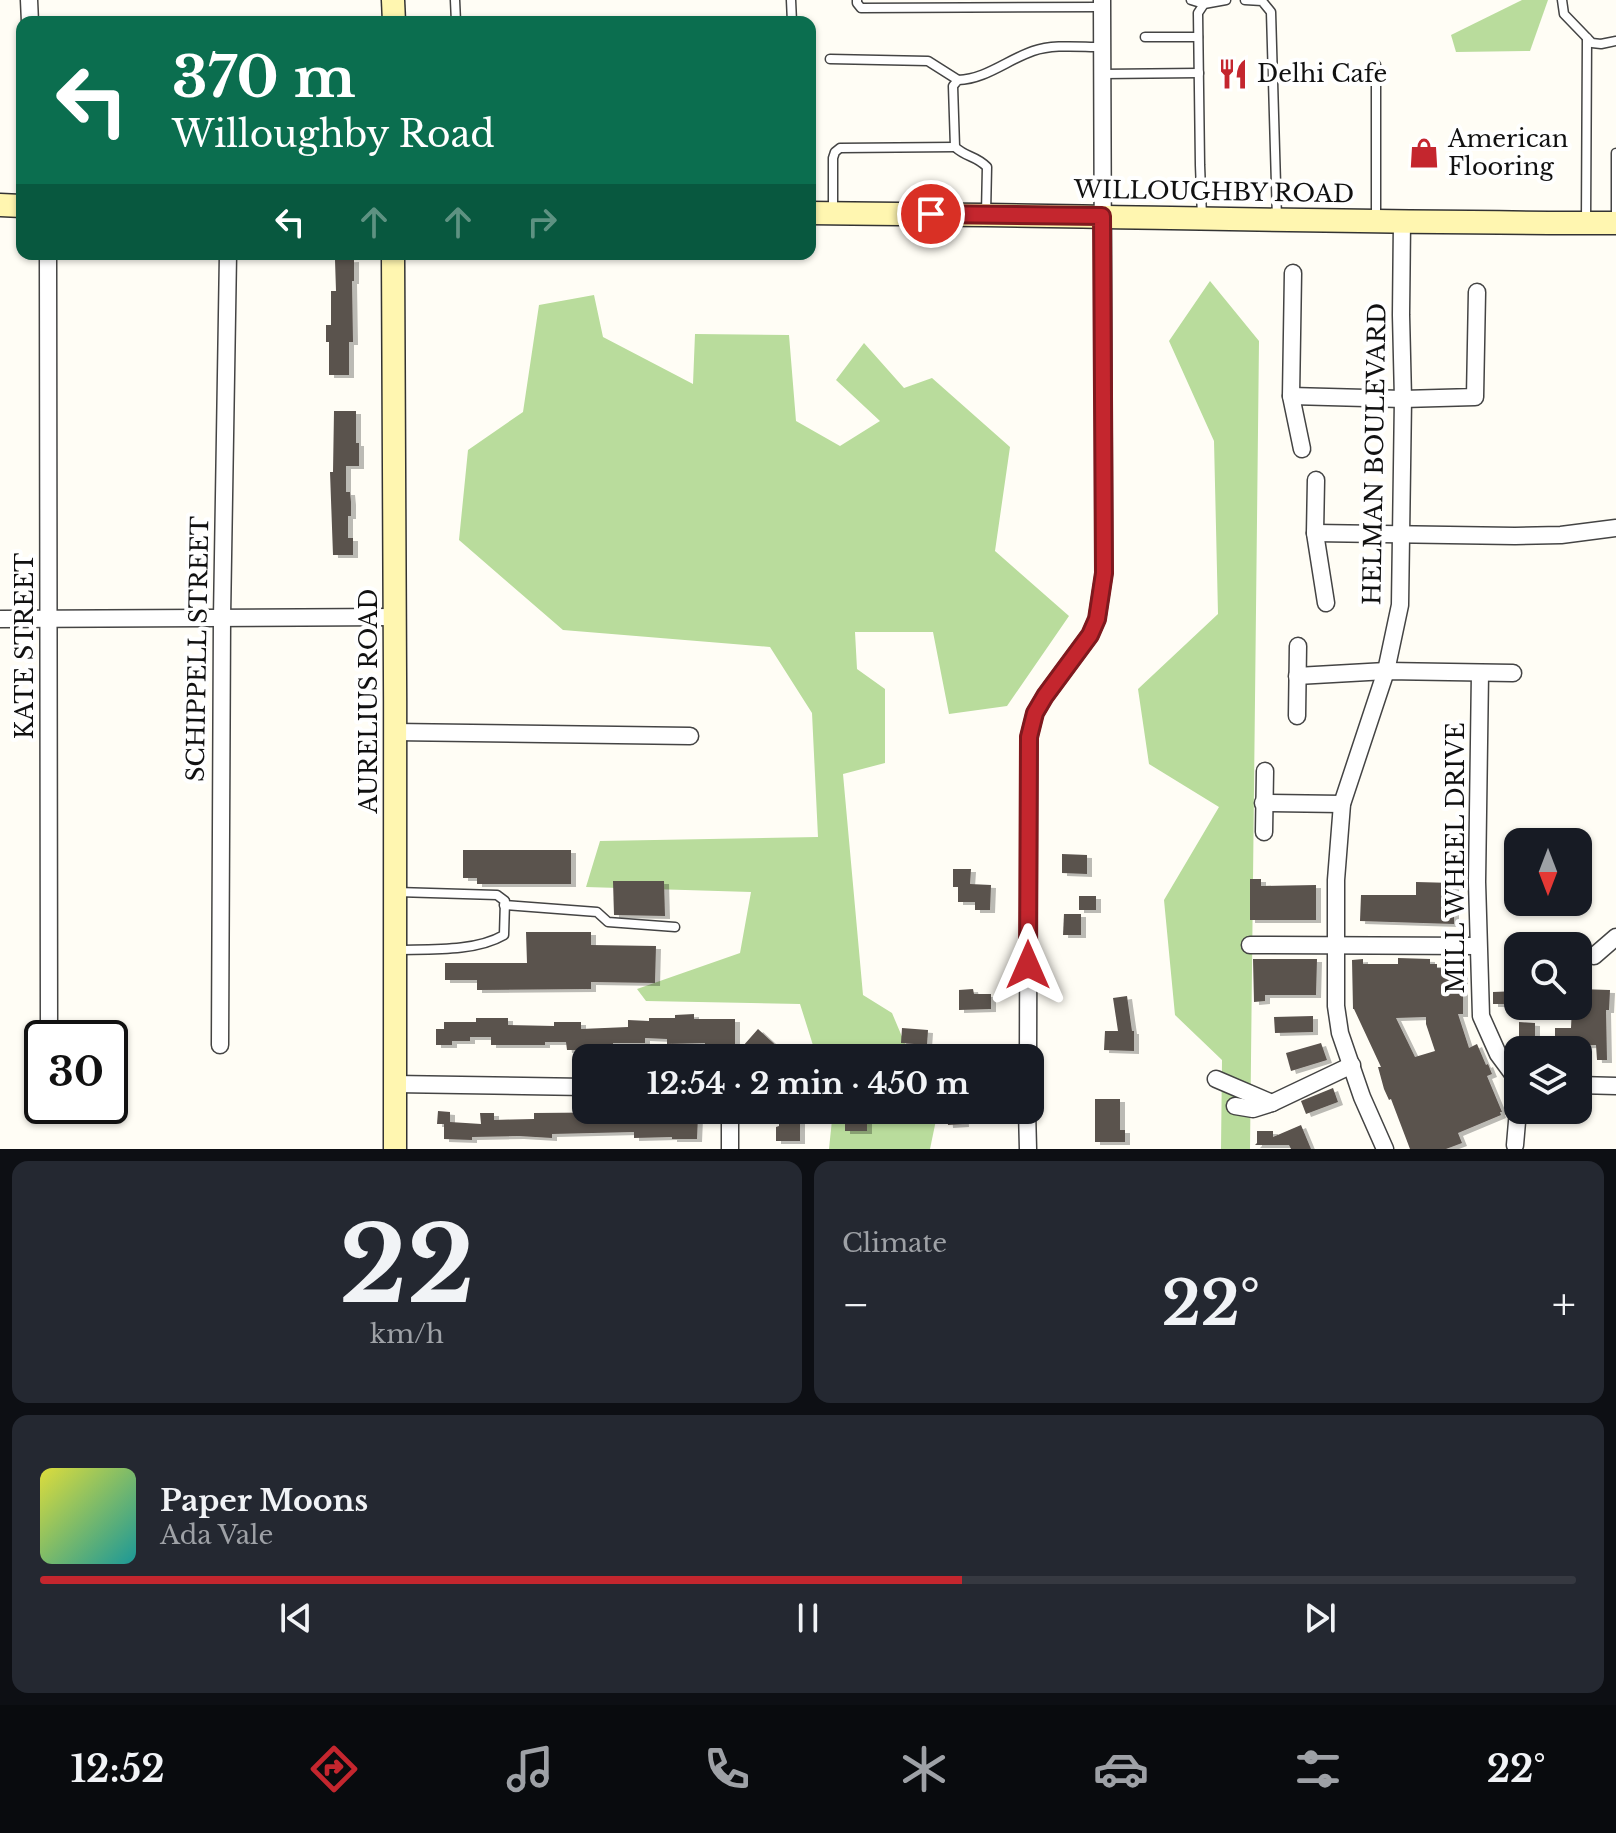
<!DOCTYPE html>
<meta charset="utf-8">
<style>
:root{--surface:#171b24;--page:#242831;--text:#f1f3f6;--muted:#9ea1a6;--line:#363941;--accent:#c4262e}
body{margin:0;font-family:"Libre Baskerville",serif;background:var(--page);color:var(--text);height:100vh;display:flex;flex-direction:column;font-size:30px;white-space:nowrap}
*{box-sizing:border-box;margin:0}
p{font-size:26px;color:var(--muted)}
.icon{flex:none;width:44px;height:44px;fill:none;stroke:currentColor;stroke-width:2;stroke-linecap:round;stroke-linejoin:round}
.map{position:relative;height:1149px;overflow:hidden}
.drawer{display:flex;flex-direction:column;gap:12px;padding:12px;background:#0d0f14;flex:1}
.drawer>*{flex:none}
.banner{position:absolute;left:16px;top:16px;width:800px;height:244px;border-radius:16px;box-shadow:0 2px 6px #0004;background:#0b6e4f;color:#fff;overflow:hidden}
.needle{width:52px;rotate:180deg}
.controls{position:absolute;left:1504px;top:828px;display:grid;gap:16px}
.controls a{display:grid;place-items:center;width:88px;height:88px;border-radius:16px;background:var(--surface);box-shadow:0 2px 6px #0004;font-size:40px}
.speed{position:absolute;left:24px;top:1020px;display:flex;gap:16px;font-size:40px;font-weight:700;text-align:center}
.speed>*{display:grid;place-content:center;width:104px;height:104px;border-radius:50%;background:var(--surface);box-shadow:0 2px 6px #0004;line-height:1}
.speed .limit{border:4px solid #111;border-radius:12px;background:#fff;color:#111}
.pin{position:absolute;display:grid;place-items:center;width:68px;height:68px;color:#fff;margin:-34px;border:4px solid #fff;border-radius:50%;box-shadow:0 2px 8px #0007}
.me{position:absolute;width:88px;margin:-44px;rotate:0deg;stroke-linejoin:round;filter:drop-shadow(0 0 6px #0008)}
.turn{display:flex;align-items:center;gap:28px;height:168px;padding:0 24px;font-size:36px}
.turn .icon{width:104px;height:104px;stroke-width:2.5}
.turn b{display:block;font-size:56px;line-height:68px}
.lanes{display:flex;align-items:center;height:76px;padding:0 24px;background:#0003;justify-content:center;gap:40px;direction:ltr}
.lanes .off{opacity:.35}
.big{font-size:60px;font-weight:700;line-height:1.1}
.drawer .tile{flex:1;display:flex;flex-direction:column;justify-content:center;gap:12px;min-width:0;padding:0 28px;border-radius:16px;background:var(--page)}
.drawer .dial{align-items:center;gap:0}
.dial b{font-size:104px;line-height:1}
.song{display:flex;align-items:center;gap:24px}
.cover{width:96px;height:96px;border-radius:12px;background:linear-gradient(135deg,hsl(60 70% 55%),hsl(180 70% 35%))}
.played{height:8px;border-radius:4px;background:linear-gradient(90deg,var(--accent) 60%,var(--line) 60%)}
.keys{display:flex;justify-content:space-around;direction:ltr}
.heat{display:flex;justify-content:space-between;align-items:center;font-size:44px;direction:ltr}
.drawer .tiles{flex:1;display:grid;gap:12px;grid-template-columns:1fr 1fr}
.tile:last-child{grid-column:span 2}
.trip{position:absolute;left:572px;top:1044px;width:472px;height:80px;border-radius:16px;background:var(--surface);box-shadow:0 2px 6px #0004;font-weight:700;line-height:80px;text-align:center}
.tab-bar{display:flex;height:128px;justify-content:space-around;align-items:center;background:#090b0e;color:var(--muted)}
.tab-bar .icon{width:56px;height:56px}
.tab-bar .active{color:var(--accent)}
.tab-bar b{font-size:36px;color:var(--text)}
.map>svg:first-child{display:block}
.forest{fill:#b9dc9c}
.building{fill:#5a524d;fill-rule:evenodd;filter:url(#shadow)}
.lines{fill:none;stroke-linecap:round;stroke-linejoin:round}
.lane-casing{stroke:#444;stroke-width:11}
.street-casing{stroke:#444;stroke-width:19}
.secondary-casing{stroke:#333;stroke-width:25}
.lane{stroke:#fff;stroke-width:8}
.street{stroke:#fff;stroke-width:16}
.secondary{stroke:#fff6b0;stroke-width:22}
.route-casing{stroke:#7f191e;stroke-width:20}
.route{stroke:#c4262e;stroke-width:14}
.labels{text-anchor:middle;stroke-width:8;stroke-linejoin:round;paint-order:stroke}
.poi-label{font-size:24px;fill:#111;stroke:#fff;text-anchor:start}
.street-label{font-size:24px;fill:#111;stroke:#fff}
</style>
<div class="map">
<svg width="1616" height="1149" viewBox="0 0 1616 1149">
<defs>
<filter id="shadow"><feDropShadow dx="5" dy="3" stdDeviation="0" flood-color="#0004"/></filter>
</defs>
<rect width="100%" height="100%" fill="#fffdf5"/>
<!-- forest -->
<g class="forest">
<path d="M1522,0H1548L1530,51L1456,52L1451,35Z"/>
<path d="M1210,281L1259,341L1250,1149H1221L1222,1060L1175,1015L1164,900L1219,807L1149,764L1138,689L1218,614L1214,441L1169,341Z"/>
<path d="M594,295L603,337L693,384L695,334L789,335L796,421L840,446L880,421L836,380L864,343L904,388L932,378L1010,447L995,551L1069,616L1007,706L949,714L933,632H855L857,669L885,689V763L843,774L863,995L892,1013L911,1058H817L800,1004L646,1001L637,989L740,953L751,892L586,887L600,841L818,837L812,713L770,647L563,630L459,540L468,450L523,412L539,305Z"/>
<path d="M833,1110H932L936,1120L930,1149H829Z"/>
</g>
<!-- building -->
<g class="building">
<path d="M354,259V281H352L353,342H349V375H329V342H326V325H331V291H336L335,260Z"/>
<path d="M334,411H356V443H359V466H346V492H350L351,502V516H348V538H353V555H333L330,472H333Z"/>
<path d="M463,850H571V884H477V878H463Z"/>
<path d="M1062,854L1087,855V874L1062,873Z"/>
<path d="M953,869H971L970,884L991,885L990,910H975V902H958V887H953Z"/>
<path d="M1250,879H1261V886L1316,885V920H1250Z"/>
<path d="M613,881H664L665,916L614,915Z"/>
<path d="M1416,882L1454,883V924L1360,921L1361,895H1416Z"/>
<rect x="1079" y="896" width="17" height="14"/>
<path d="M1064,914H1081V935H1063Z"/>
<path d="M526,932H591V945L656,946L655,983L591,982V989L477,990V980H445V963H527Z"/>
<path d="M1398,958L1430,959V964H1437V968L1463,969V1014H1458L1469,1048L1477,1044L1486,1065L1488,1064L1492,1074L1487,1076L1502,1112H1500L1501,1115L1458,1133L1462,1143L1446,1149H1410L1391,1099L1389,1100L1384,1089L1378,1067H1381L1354,1009H1353L1352,960L1363,959V964H1398ZM1426,1017V1024L1435,1051L1415,1057L1396,1018Z"/>
<path d="M1253,959H1317L1316,995H1265V1001L1254,1002Z"/>
<path d="M973,989L974,994H991V1009L959,1010V990Z"/>
<path d="M1578,989L1610,990L1609,1010H1606L1607,1060H1597L1596,1045L1555,1046V1028H1571L1572,1006H1578Z"/>
<path d="M1518,991V1004H1493V992Z"/>
<path d="M1127,996L1132,1031H1134V1051L1104,1050L1105,1031H1118L1113,998Z"/>
<path d="M694,1014V1019H735V1045H705V1043L667,1044V1039L645,1038V1043H613V1045L581,1047V1050H567L566,1042H545V1045H491V1037H470V1041H452V1045H436V1029H444V1022H476V1018H508V1025L554,1026V1022H581V1029L628,1027V1020L649,1021V1018H675V1015Z"/>
<path d="M1313,1016V1032L1275,1033L1274,1017Z"/>
<path d="M1519,1022L1535,1023V1050H1519Z"/>
<path d="M902,1028L928,1030L927,1045L901,1043Z"/>
<path d="M758,1029L783,1052L778,1058H756L766,1046H743Z"/>
<path d="M1321,1043L1327,1060L1291,1071L1286,1053Z"/>
<path d="M1333,1088L1338,1102L1306,1114L1301,1101Z"/>
<path d="M1095,1099H1120V1130H1125V1142H1095Z"/>
<path d="M648,1110H666V1115L698,1116L697,1139H672V1137L634,1138V1132L552,1134V1138L519,1136L472,1137V1140L444,1139V1124H437L438,1111L450,1112V1122L481,1124L480,1113H494V1120L534,1119V1113L648,1112Z"/>
<path d="M947,1110H963L964,1124L948,1125Z"/>
<path d="M779,1116H800V1141H776V1127L779,1126Z"/>
<rect x="845" y="1116" width="22" height="15"/>
<path d="M1301,1125L1311,1149H1291L1289,1145H1255L1257,1143V1131H1273V1137Z"/>
</g>
<g class="lines">
<!-- lane casing -->
<g class="lane-casing">
<g id="lane">
<path d="M455,0L456,22"/>
<path d="M791,0L792,22"/>
<path d="M857,0V3L861,8L1101,7"/>
<path d="M1191,0L1204,4"/>
<path d="M1245,0L1262,1L1271,12L1277,219"/>
<path d="M1562,0L1564,14L1592,43L1601,44L1616,41"/>
<path d="M1145,37H1198"/>
<path d="M830,59L928,61L958,80"/>
<path d="M1376,65V221"/>
<path d="M1102,74L1199,73"/>
<path d="M833,213V158L835,152L840,148L955,147"/>
<path d="M986,213L987,167C975,155 967,158 955,147L953,86L958,80C986,79 1007,60 1033,51C1054,44 1079,47 1101,47"/>
<path d="M1202,217L1200,165L1198,13L1204,4L1226,0"/>
<path d="M1586,221L1587,38"/>
<path d="M1616,222V153"/>
<path d="M504,905L597,912L608,922L675,927"/>
<path d="M396,950C429,949 475,952 504,935L505,901L497,895L397,892"/>
</g>
</g>
<!-- street casing -->
<g class="street-casing">
<g id="street">
<path d="M29,0L30,22"/>
<path d="M48,254L49,1038"/>
<path d="M1293,273L1291,396L1302,449"/>
<path d="M1291,396L1403,399L1475,397L1477,292"/>
<path d="M1316,480L1315,533L1326,603"/>
<path d="M1315,533L1515,536L1561,535L1616,528"/>
<path d="M0,619L396,617"/>
<path d="M1480,673L1477,882L1481,1016L1498,1054L1518,1081"/>
<path d="M1297,676L1386,671L1513,673"/>
<path d="M1297,716L1298,646"/>
<path d="M394,732L690,736"/>
<path d="M1263,803L1342,804"/>
<path d="M1264,832L1265,771"/>
<path d="M1250,945L1478,946"/>
<path d="M1594,956L1616,937"/>
<path d="M220,1045L222,618L228,254"/>
<path d="M1028,1058L1029,737L1035,713L1045,696L1090,635L1097,619L1104,573L1102,0"/>
<path d="M1216,1079L1272,1103"/>
<path d="M395,1084L586,1087"/>
<path d="M1578,1085L1616,1086"/>
<path d="M1235,1106L1253,1109L1272,1103L1352,1065"/>
<path d="M730,1110V1149"/>
<path d="M1027,1110L1028,1149"/>
<path d="M1515,1145L1518,1110"/>
<path d="M1385,1149L1362,1097L1340,1033L1336,1006V880L1342,804L1386,671L1400,605L1403,399L1401,315L1402,222"/>
</g>
</g>
<!-- secondary casing -->
<g class="secondary-casing">
<g id="secondary">
<path d="M393,0L394,22"/>
<path d="M0,205L22,206"/>
<path d="M810,213C1079,215 1347,223 1616,223"/>
<path d="M393,254C396,552 395,851 395,1149"/>
</g>
</g>
<!-- lane -->
<use href="#lane" class="lane"/>
<!-- street -->
<use href="#street" class="street"/>
<!-- secondary -->
<use href="#secondary" class="secondary"/>
</g>
<g class="lines">
<!-- route casing -->
<g class="route-casing">
<path id="route" d="M931,214L1102,216L1104,573L1097,619L1090,635L1045,696L1035,713L1029,737L1028,965"/>
</g>
<!-- route -->
<use href="#route" class="route"/>
</g>
<!-- icons -->
<defs>
<g id="restaurant-bare" transform="scale(2.4)"><path d="M-5-6h1v4h1v-4h1v4h1v-4h1v5L-1.5 .5V6h-2V.5L-5-1ZM5-6V6H3V1.5H1.5Q1.5-4 5-6Z" fill="#c4262e" stroke="#fff" stroke-width="2.5" paint-order="stroke"/></g>
<g id="shop-bare" transform="scale(2.4)"><path d="M-5-2.5h2.3a2.7 3.5 0 0 1 5.4 0H5L5.5 6h-11ZM-1.5-2.5h3a1.5 2.3 0 0 0-3 0Z" fill="#c4262e" stroke="#fff" stroke-width="2.5" paint-order="stroke"/></g>
</defs>
<g fill-rule="evenodd">
<use href="#restaurant-bare" x="1233" y="74"/>
<use href="#shop-bare" x="1424" y="153"/>
</g>
<g class="labels">
<!-- poi labels -->
<g class="poi-label">
<text x="1257" y="82">Delhi Cafe</text>
<text x="1448" y="147">American<tspan x="1448" dy="28">Flooring</tspan></text>
</g>
<!-- street labels -->
<g class="street-label">
<text transform="translate(1214 192) rotate(1)" y="8">WILLOUGHBY ROAD</text>
<text transform="translate(1375 454) rotate(-89)" y="8">HELMAN BOULEVARD</text>
<text transform="translate(25 646) rotate(-90)" y="8">KATE STREET</text>
<text transform="translate(198 649) rotate(-89)" y="8">SCHIPPELL STREET</text>
<text transform="translate(369 701) rotate(-90)" y="8">AURELIUS ROAD</text>
<text transform="translate(1456 858) rotate(-90)" y="8">MILL WHEEL DRIVE</text>
</g>
</g>
</svg>
<div class="controls">
<a><svg class="needle" viewBox="-14 -14 28 28"><path d="M0-13l5 13h-10z" fill="#e53935"/><path d="M0 13l5-13h-10z" fill="#9ea1a6"/></svg></a>
<a><svg class="icon" aria-label="search" viewBox="0 0 24 24"><circle cx="10" cy="10" r="6"/><path d="M15 15l6 6"/></svg></a>
<a><svg class="icon" aria-label="layers" viewBox="0 0 24 24"><path d="M12 4l9 5-9 5-9-5zM3 14l9 5 9-5"/></svg></a>
</div>
<div class="speed"><div class="limit">30</div></div>
<div class="pin" style="left:931px;top:214px;background:#d93025"><svg class="icon" aria-label="arrive" viewBox="0 0 24 24"><path d="M6 21V4h12l-3 4 3 4H6"/></svg></div>
<svg class="me" style="left:1028px;top:965px" viewBox="-20 -20 40 40"><path d="M0-17L14 15 0 8-14 15z" fill="#c4262e" stroke="#fff" stroke-width="4"/></svg>
<div class="trip">12:54 · 2 min · 450 m</div>
<div class="banner">
<div class="turn"><svg class="icon" aria-label="left" viewBox="0 0 24 24"><path d="M17 20v-9H6M10 6l-5 5 5 5"/></svg><div><b>370 m</b>Willoughby Road</div></div>
<div class="lanes"><svg class="icon" aria-label="left" viewBox="0 0 24 24"><path d="M17 20v-9H6M10 6l-5 5 5 5"/></svg><svg class="icon off" aria-label="ahead" viewBox="0 0 24 24"><path d="M12 20V5M6 11l6-6 6 6"/></svg><svg class="icon off" aria-label="ahead" viewBox="0 0 24 24"><path d="M12 20V5M6 11l6-6 6 6"/></svg><svg class="icon off" aria-label="right" viewBox="0 0 24 24"><path d="M7 20v-9h11M14 6l5 5-5 5"/></svg></div>
</div>
</div>
<section class="drawer">
<div class="tiles">
<div class="tile dial"><b>22</b><p>km/h</p></div>
<div class="tile"><p>Climate</p>
<div class="heat"><a>−</a><b class="big">22°</b><a>+</a></div>
</div>
<div class="tile">
<div class="song"><i class="cover"></i><div><b>Paper Moons</b><p>Ada Vale</p></div></div>
<div class="played"></div>
<div class="keys"><svg class="icon" aria-label="previous" viewBox="0 0 24 24"><path d="M18 5L8 12l10 7zM5 5v14"/></svg><svg class="icon" aria-label="pause" viewBox="0 0 24 24"><path d="M8 5v14M16 5v14"/></svg><svg class="icon" aria-label="next" viewBox="0 0 24 24"><path d="M6 5l10 7-10 7zM19 5v14"/></svg></div>
</div>
</div>
</section>
<nav class="tab-bar">
<b>12:52</b>
<svg class="icon active" aria-label="directions" viewBox="0 0 24 24"><path d="M12 3l9 9-9 9-9-9zM9 14v-3h6M13 9l2 2-2 2"/></svg>
<svg class="icon" aria-label="music" viewBox="0 0 24 24"><path d="M9 18V5l10-2v13"/><circle cx="6" cy="18" r="3"/><circle cx="16" cy="16" r="3"/></svg>
<svg class="icon" aria-label="phone" viewBox="0 0 24 24"><path d="M5 4h4l2 5-3 2q2 4 5 5l2-3 5 2v4C11 20 4 13 5 4z"/></svg>
<svg class="icon" aria-label="climate" viewBox="0 0 24 24"><path d="M12 3v18M4 7l16 10M4 17L20 7"/></svg>
<svg class="icon" aria-label="car" viewBox="0 0 24 24"><path d="M5 17H2v-5l4-1 3-4h7l3 4 3 1v5h-3M9 17h6M6 11h13"/><circle cx="7" cy="17" r="2"/><circle cx="17" cy="17" r="2"/></svg>
<svg class="icon" aria-label="filters" viewBox="0 0 24 24"><path d="M4 7h16M4 17h16"/><circle cx="9" cy="7" r="2"/><circle cx="15" cy="17" r="2"/></svg>
<b>22°</b>
</nav>
